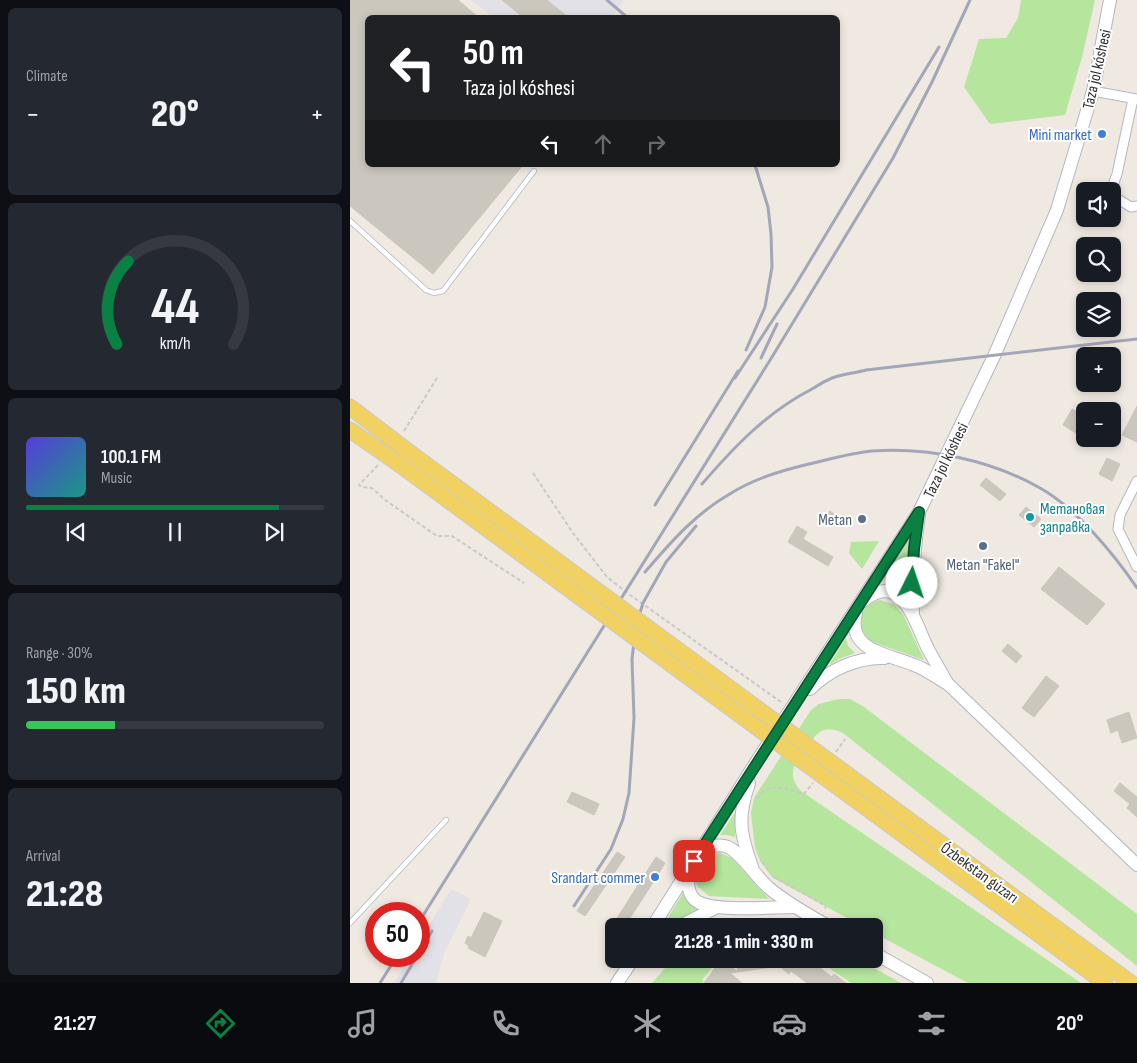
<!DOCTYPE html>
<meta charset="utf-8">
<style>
:root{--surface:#171b24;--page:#242831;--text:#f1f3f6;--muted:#9ea1a6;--line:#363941;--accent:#0b8043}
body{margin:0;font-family:"Sofia Sans Condensed",sans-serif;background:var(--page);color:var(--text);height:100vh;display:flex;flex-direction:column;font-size:19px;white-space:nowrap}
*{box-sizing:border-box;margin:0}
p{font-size:16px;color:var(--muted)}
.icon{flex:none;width:28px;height:28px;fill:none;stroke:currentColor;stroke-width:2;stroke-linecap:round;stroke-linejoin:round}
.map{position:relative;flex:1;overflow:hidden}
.details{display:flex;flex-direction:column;gap:8px;padding:8px;background:#0d0f14;width:350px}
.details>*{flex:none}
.guide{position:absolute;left:15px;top:15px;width:475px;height:152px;border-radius:8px;box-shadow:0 2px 8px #0003;background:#202124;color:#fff;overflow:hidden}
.buttons{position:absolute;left:726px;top:182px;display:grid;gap:10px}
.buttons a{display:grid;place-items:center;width:45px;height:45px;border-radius:8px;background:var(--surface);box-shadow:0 2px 8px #0003;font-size:25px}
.speed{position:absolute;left:15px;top:902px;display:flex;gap:10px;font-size:25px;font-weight:700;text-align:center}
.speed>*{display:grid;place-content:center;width:65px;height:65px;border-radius:50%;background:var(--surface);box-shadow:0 2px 8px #0003;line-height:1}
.speed .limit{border:8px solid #d22;background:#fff;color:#111}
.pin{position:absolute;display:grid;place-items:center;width:42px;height:42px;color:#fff;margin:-21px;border-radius:10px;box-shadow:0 2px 8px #0006}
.me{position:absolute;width:55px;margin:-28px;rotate:4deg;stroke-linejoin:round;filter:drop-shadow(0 0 4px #0008)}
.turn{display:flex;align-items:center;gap:18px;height:105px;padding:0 15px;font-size:22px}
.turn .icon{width:65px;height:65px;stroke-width:2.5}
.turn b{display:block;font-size:35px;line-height:42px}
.lanes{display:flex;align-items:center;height:48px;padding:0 15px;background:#0003;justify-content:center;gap:25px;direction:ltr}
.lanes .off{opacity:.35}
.big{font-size:38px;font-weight:800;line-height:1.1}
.details .tile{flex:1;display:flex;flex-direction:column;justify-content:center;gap:8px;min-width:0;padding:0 18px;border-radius:8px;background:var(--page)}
.details .dial{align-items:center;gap:0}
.dial svg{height:130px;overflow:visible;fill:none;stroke:var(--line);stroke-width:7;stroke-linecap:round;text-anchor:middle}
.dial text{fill:var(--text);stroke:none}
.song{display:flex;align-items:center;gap:15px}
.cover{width:60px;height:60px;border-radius:8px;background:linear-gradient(135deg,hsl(250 70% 55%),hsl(170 70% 35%))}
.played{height:5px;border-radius:2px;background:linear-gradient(90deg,var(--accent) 85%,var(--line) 85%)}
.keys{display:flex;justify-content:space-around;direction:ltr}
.heat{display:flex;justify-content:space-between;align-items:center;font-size:28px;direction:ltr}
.charge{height:8px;border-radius:4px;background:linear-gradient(90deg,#34c759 30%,var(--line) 0)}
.trip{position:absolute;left:255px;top:918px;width:278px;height:50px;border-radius:8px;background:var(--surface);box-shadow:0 2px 8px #0003;font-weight:800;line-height:50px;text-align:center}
.tabs{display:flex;height:80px;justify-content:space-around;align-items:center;background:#090b0e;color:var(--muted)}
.tabs .icon{width:35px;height:35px}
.tabs .active{color:var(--accent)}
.tabs b{font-size:22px;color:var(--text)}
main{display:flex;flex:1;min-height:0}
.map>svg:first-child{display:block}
.industrial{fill:#e3e1e8}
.green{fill:#b6e59e}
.building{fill:#cbc7bf;stroke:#cbc5ba}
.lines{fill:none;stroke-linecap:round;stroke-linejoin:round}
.service-casing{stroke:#b4b7c1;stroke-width:6}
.minor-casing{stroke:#b4b7c1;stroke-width:11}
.secondary-casing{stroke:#b4b7c1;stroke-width:14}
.primary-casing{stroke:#c9c9c9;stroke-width:17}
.path{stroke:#c9c9c9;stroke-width:2;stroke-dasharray:4 2.5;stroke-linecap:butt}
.service{stroke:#fff;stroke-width:4.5}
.minor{stroke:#fff;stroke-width:9}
.secondary{stroke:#fff;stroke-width:12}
.primary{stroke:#f2d163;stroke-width:15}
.rail{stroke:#a3a6b8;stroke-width:3}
.primary-bridge-casing{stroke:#c9c9c9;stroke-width:17;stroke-linecap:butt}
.primary-bridge{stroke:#f2d163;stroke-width:15}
.route-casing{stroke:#07532c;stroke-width:12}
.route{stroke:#0b8043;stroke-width:9}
.shop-dot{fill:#3f7fe0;stroke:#fff;stroke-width:2}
.culture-dot{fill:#0f9aa8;stroke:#fff;stroke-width:2}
.service-dot{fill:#5c6f8a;stroke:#fff;stroke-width:2}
.labels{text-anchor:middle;stroke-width:4;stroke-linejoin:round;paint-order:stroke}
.street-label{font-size:16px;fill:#2e2e2e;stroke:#fff}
.shop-label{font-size:16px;fill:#366cbe;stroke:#fff;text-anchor:end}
.culture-label{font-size:16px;fill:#0d838f;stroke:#fff;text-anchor:start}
.service-label{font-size:16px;fill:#4e5e75;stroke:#fff;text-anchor:end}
</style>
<main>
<section class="details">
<div class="tile"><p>Climate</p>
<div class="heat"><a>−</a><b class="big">20°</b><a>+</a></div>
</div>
<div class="tile dial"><svg viewBox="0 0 100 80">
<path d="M14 69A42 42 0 1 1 86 69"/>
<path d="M14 69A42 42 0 0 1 21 18" stroke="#0b8043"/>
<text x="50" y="56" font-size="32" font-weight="700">44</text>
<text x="50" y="72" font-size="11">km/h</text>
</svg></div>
<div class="tile">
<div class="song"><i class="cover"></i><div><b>100.1 FM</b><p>Music</p></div></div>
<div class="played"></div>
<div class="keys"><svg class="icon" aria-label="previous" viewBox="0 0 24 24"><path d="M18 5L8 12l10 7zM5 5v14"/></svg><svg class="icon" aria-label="pause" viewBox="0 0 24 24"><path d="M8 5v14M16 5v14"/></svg><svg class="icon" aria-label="next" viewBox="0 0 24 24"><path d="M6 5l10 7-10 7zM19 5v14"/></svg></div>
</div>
<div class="tile"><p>Range · 30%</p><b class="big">150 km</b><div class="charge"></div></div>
<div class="tile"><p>Arrival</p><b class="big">21:28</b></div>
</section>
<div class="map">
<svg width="787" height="983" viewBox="0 0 787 983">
<rect width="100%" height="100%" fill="#efe9e1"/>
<!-- industrial -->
<g class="industrial">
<path d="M121,0H274L261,18L143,17Z"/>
<path d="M101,889L121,899L94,953L86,983H44L60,956H69V942Z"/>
</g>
<!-- green -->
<g class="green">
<path d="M671,0H745L732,57L715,115L640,124L614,87L629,39L656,38L668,18Z"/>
<path d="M560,538L555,589L535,580Z"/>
<path d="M529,541L512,569L499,553L501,542Z"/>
<path d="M530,600L543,604L553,614L574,660L520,641L512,630L511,615L517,605Z"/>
<path d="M496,638L498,646L505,653L491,658L479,665Z"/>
<path d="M489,699H500L514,707L787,914V966L493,733C472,723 466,734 455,749C444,765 436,774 451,791L731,983H618L524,933V926H512L423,878L410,861L405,848L401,813L404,798L461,710L469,704Z"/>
<path d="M385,813V837L377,835H370Z"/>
<path d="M370,853L382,858L419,899L359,896L348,887L343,874C348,860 356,856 370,853Z"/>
<path d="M333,893L336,900L348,910C339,914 320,926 313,926Z"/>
<path d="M405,923L432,924L444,926H374Z"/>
<path d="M323,959H369L352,980L354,981L352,983H302Z"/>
<path d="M466,959H508L551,983H501Z"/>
</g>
<!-- building -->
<g class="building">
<path d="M0,0H108L129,18H18V165H173L83,274L0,206Z"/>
<path d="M152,0H197L219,18H174Z"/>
<path d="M787,406V442L772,435Z"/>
<path d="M722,409L735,416L726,433L713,425Z"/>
<path d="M757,458L770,464L762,481L749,474Z"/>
<path d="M636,478L656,494L650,501L630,485Z"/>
<path d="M676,507L691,519L684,527L669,515Z"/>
<path d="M480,511L488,517L483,524L475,518Z"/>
<path d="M447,526L457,532L453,539L483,557L478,566L438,542Z"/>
<path d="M709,567L755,604L737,625L691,589Z"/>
<path d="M658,644L672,656L666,663L652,651Z"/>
<path d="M696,676L709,686L684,717L672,708Z"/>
<path d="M779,712L787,738L772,743L768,730L761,733L757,720Z"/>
<path d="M770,783L787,797V817L777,808L780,804L764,791Z"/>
<path d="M222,792L249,804L244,815L217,802Z"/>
<path d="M267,852L275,857L235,916L227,911Z"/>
<path d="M306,857L315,863L309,873L275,926H262Z"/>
<path d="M134,912L152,921L135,957L118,948L119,946L115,943L118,936L121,938Z"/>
<path d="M386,959H462L468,963L466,965L482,977L484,974L496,983H457L441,971L439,974L429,966L380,973L392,983H354L367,965L370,967L374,962L388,972Z"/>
</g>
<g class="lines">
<!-- service casing -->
<g class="service-casing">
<g id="service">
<path d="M0,221L76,290L84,293L93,291L184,171"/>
<path d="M0,923L96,820"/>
</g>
</g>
<!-- minor casing -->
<g class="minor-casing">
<g id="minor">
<path d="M743,91L787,99"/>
<path d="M783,99L767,174L762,188L766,198L781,207L787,206"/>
<path d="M787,481L770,515L768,529L787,567"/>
</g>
</g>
<!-- secondary casing -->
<g class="secondary-casing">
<g id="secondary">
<path d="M513,601C552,569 565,623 578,649C584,660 591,672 597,683"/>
<path d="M506,613C496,651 538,654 564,665C576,669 587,678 598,684L787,865"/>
<path d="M563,614C562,581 564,548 569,515"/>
<path d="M460,689C479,670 507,657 534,658"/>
<path d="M399,783C387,818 390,833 402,867"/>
<path d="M350,855C357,847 367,843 378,847C391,853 407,878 419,888C437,903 458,915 478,926"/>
<path d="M340,871C337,881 337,896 348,902C366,912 422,907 445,907"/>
<path d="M303,926L405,764L569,512L645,354L707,210L743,91L760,0"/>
<path d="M330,926L367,907"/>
<path d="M524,953L577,983"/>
<path d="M267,983L283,959"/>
</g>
</g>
<!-- primary casing -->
<g class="primary-casing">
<g id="primary">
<path d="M0,407L59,452"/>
<path d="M0,430L49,464"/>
<path d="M479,761L781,983"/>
<path d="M470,774L755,983"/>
</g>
</g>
<!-- path -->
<g class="path">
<path d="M54,431L87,378"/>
<path d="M28,465L9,485L12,487L22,488L35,500L87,536H102L174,583"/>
<path d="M183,473L223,533L257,577L280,595L431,702"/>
<path d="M486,752L495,739"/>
<path d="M407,799C417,780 438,789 454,794L463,783"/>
<path d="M412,862L418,870"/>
<path d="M424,877L476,906L474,911"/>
</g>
<!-- service -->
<use href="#service" class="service"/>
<!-- minor -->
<use href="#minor" class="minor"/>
<!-- secondary -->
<use href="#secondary" class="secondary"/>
<!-- primary -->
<use href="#primary" class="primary"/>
<!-- rail -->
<g class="rail">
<path d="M257,0L278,18"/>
<path d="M396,350L415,307L422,267L421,234L418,207L405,165"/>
<path d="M411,358L427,324"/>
<path d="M385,378L443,289L589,47"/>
<path d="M352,484C384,447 417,412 462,389C468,385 475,381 482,378C493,374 505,373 516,370L787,339"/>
<path d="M305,505L388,371"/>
<path d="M295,572C321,542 344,515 378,495C403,479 430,471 459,464C480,459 501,453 522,451C578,447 641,460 690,488C726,508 764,554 787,588"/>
<path d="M224,906L261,849L273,819L279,793L284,718L282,659L286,626L293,603L316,562L346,526"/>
<path d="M69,922L422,357L543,158L582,82L620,0"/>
<path d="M69,953L82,931"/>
<path d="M30,983L47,956"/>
<path d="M51,983L67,956"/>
</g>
<!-- primary-bridge casing -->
<g class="primary-bridge-casing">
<g id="primary-bridge">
<path d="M59,452L479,761"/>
<path d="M49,464L470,774"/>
</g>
</g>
<!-- primary-bridge -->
<use href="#primary-bridge" class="primary-bridge"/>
</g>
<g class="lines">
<!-- route casing -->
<g class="route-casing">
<path id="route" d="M344,861L569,512L564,549L562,583"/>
</g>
<!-- route -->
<use href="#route" class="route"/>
</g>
<!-- markers -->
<g class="shop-dot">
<circle cx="752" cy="134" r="5"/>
<circle cx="305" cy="877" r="5"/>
</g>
<circle class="culture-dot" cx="680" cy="517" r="5"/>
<g class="service-dot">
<circle cx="512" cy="519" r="5"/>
<circle cx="633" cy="546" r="5"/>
</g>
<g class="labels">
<!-- street labels -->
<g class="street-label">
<text transform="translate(746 69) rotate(-77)" y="6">Taza jol kóshesi</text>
<text transform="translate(595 460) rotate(-64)" y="6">Taza jol kóshesi</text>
<text transform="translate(630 872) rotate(36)" y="6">Ózbekstan gúzarı</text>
</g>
<!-- shop labels -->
<g class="shop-label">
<text x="742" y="140">Mini market</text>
<text x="295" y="883">Srandart commer</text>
</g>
<!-- culture labels -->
<g class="culture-label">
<text x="690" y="514">Метановая<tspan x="690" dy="18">заправка</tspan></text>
</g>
<!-- service labels -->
<g class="service-label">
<text x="502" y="525">Metan</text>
<text x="633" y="570" text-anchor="middle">Metan "Fakel"</text>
</g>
</g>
</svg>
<div class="buttons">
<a><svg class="icon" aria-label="sound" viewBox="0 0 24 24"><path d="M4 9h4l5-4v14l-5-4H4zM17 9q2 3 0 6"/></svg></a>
<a><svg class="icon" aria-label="search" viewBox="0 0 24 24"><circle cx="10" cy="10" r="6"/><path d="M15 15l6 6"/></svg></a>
<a><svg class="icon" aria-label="layers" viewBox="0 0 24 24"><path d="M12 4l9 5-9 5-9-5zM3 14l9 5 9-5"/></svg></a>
<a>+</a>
<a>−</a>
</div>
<div class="speed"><div class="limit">50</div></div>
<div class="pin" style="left:344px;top:861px;background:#d93025"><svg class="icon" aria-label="arrive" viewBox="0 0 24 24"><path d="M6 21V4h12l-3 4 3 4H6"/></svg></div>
<svg class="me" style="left:562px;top:583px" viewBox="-20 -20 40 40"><circle r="19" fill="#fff"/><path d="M0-13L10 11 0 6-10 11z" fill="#0b8043"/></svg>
<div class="trip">21:28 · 1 min · 330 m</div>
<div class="guide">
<div class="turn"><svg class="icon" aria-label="left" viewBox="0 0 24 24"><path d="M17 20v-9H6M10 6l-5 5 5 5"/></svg><div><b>50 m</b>Taza jol kóshesi</div></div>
<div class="lanes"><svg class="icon" aria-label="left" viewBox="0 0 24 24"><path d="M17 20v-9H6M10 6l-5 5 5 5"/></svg><svg class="icon off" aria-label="ahead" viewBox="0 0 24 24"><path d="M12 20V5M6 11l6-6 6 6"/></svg><svg class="icon off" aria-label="right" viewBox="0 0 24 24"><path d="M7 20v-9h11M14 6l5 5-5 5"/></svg></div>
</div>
</div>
</main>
<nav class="tabs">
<b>21:27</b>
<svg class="icon active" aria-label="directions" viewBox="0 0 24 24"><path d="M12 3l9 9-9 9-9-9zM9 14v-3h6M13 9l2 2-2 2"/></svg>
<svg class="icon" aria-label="music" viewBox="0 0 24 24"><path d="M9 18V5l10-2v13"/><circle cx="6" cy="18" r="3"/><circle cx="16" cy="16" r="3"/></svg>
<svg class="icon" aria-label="phone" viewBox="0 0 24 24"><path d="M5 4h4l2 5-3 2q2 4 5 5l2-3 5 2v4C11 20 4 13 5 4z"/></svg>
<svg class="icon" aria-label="climate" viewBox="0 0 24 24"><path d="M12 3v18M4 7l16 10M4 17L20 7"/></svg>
<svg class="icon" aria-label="car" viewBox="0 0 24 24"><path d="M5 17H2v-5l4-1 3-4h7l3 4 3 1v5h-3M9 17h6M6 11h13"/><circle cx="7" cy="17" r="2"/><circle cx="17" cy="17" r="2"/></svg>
<svg class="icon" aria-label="filters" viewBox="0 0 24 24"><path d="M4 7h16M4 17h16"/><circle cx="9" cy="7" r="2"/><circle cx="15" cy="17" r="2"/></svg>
<b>20°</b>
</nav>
